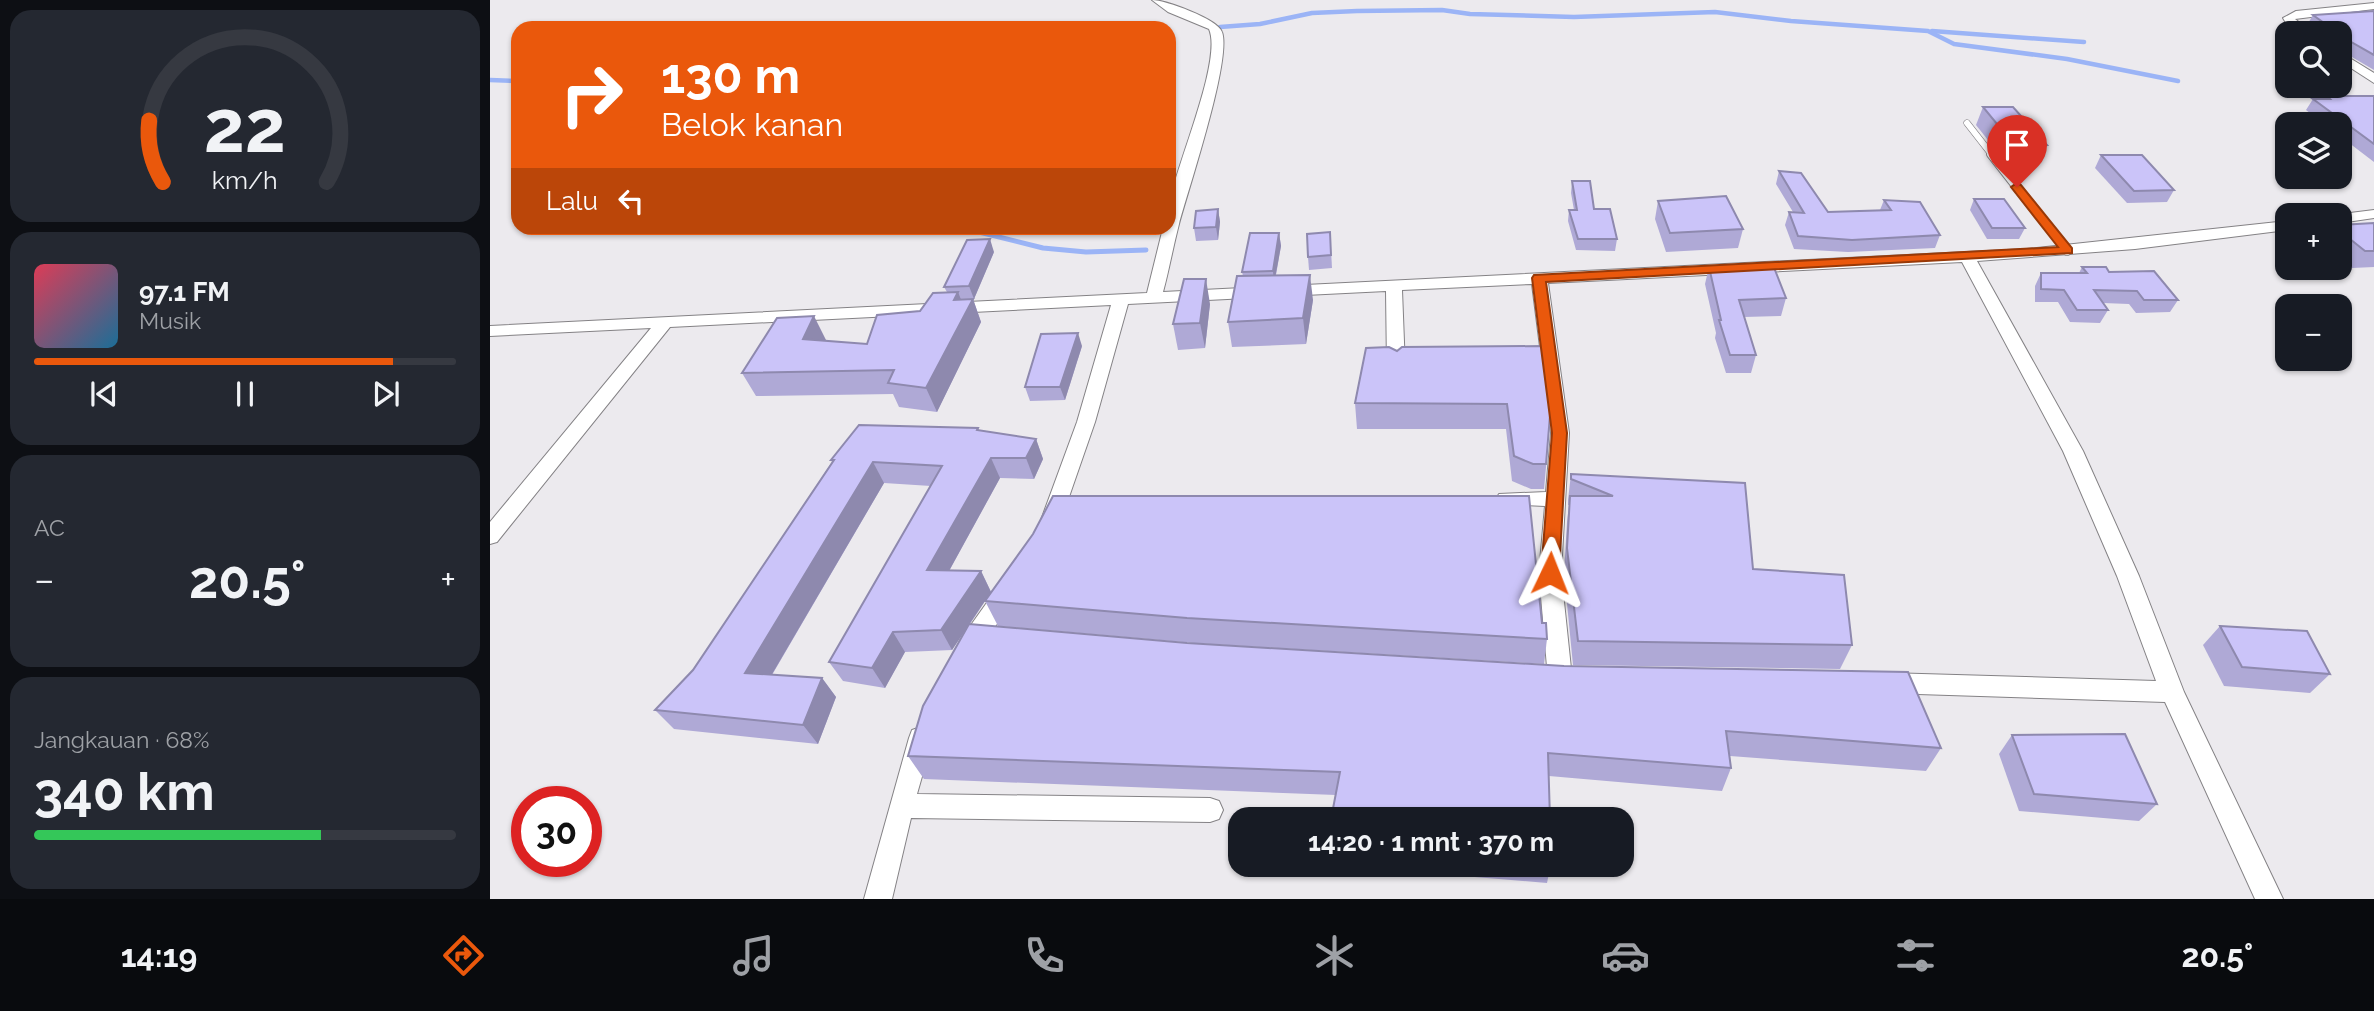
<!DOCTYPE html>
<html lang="id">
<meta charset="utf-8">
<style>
:root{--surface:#171b24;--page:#242831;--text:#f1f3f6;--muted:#9ea1a6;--line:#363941;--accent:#ea580c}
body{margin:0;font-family:Raleway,sans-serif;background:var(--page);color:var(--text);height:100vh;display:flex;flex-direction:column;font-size:26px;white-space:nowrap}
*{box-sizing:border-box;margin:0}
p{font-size:23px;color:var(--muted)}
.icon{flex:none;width:38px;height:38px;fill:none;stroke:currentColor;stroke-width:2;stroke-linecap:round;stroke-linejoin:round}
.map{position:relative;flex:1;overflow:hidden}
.details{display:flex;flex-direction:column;gap:10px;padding:10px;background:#0d0f14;width:490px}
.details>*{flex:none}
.hud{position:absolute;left:21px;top:21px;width:665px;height:214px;border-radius:21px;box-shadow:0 2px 5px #0004;background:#ea580c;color:#fff;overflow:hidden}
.controls{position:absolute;left:1785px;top:21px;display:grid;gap:14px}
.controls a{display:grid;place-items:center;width:77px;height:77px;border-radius:14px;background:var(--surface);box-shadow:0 2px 5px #0004;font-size:35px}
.speed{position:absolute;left:21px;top:786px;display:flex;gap:14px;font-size:35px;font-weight:700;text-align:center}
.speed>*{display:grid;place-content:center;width:91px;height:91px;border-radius:50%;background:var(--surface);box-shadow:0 2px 5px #0004;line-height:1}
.speed .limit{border:10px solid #d22;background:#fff;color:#111}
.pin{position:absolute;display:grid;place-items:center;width:60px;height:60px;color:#fff;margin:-72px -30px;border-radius:50% 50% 50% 0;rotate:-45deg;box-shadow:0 0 7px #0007}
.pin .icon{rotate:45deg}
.me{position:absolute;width:77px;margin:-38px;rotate:2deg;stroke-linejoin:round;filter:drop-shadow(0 0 5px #0008)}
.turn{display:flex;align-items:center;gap:24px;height:147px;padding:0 35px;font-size:32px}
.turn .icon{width:91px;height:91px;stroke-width:2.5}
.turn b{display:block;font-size:49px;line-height:60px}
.then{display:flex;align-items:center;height:66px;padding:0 35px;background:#0003;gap:14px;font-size:26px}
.big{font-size:52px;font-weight:700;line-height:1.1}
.details .card{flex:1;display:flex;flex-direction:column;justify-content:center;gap:10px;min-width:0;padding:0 24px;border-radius:21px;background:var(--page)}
.details .dial{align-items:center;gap:0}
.dial svg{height:182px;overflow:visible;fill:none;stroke:var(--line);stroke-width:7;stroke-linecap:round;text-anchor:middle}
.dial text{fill:var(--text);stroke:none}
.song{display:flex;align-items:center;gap:21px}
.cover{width:84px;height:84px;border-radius:10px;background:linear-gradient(135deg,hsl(350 70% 55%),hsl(200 70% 35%))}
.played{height:7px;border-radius:4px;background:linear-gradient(90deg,var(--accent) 85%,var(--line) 85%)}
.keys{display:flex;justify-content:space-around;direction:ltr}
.heat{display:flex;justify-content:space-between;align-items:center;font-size:38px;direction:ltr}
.charge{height:10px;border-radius:5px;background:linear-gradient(90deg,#34c759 68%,var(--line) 0)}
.trip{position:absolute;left:738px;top:807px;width:406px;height:70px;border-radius:21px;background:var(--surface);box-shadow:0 2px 5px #0004;font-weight:700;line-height:70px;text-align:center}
.tabs{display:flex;height:112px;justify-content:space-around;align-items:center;background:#090b0e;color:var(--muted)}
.tabs .icon{width:49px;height:49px}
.tabs .current{color:var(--accent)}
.tabs b{font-size:32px;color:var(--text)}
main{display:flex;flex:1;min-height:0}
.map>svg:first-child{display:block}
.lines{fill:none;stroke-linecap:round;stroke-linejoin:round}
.stream-far1{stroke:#9bb4f6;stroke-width:4.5}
.stream{stroke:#9bb4f6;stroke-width:5}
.service-far1-casing{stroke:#848285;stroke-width:7}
.service-casing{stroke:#848285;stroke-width:10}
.minor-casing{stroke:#848285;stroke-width:2}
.service-far1{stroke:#fff;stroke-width:6}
.service{stroke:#fff;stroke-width:8}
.minor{fill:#fff;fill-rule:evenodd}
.wall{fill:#afa9d6}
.shaded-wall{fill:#8e89ae}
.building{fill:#cbc4f9;stroke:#8e89ae;stroke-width:2}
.route{fill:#ea580c;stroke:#983908;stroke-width:2}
</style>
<main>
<section class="details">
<div class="card dial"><svg viewBox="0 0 100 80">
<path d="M14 69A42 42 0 1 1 86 69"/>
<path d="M14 69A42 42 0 0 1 8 42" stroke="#ea580c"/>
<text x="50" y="56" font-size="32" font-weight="700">22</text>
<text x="50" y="72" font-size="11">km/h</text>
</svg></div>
<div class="card">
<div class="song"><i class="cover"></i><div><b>97.1 FM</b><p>Musik</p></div></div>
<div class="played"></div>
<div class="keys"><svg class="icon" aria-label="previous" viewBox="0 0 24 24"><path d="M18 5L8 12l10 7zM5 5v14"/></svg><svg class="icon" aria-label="pause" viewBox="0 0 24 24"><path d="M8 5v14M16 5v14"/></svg><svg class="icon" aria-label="next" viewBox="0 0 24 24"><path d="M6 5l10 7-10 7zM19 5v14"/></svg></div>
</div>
<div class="card"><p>AC</p>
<div class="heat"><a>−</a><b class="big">20.5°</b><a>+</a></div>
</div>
<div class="card"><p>Jangkauan · 68%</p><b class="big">340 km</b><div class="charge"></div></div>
</section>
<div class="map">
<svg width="1884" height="899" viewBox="0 0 1884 899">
<rect width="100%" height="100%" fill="#eceaee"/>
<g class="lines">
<!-- stream-far1 -->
<g class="stream-far1">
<path d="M730,27L770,24L822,13L867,11L952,10L980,14L1084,17L1225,12L1301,21L1438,31L1464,44L1577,59L1688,81"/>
<path d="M1442,31L1594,42"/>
<path d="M0,80L28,81"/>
</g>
<!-- stream -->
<path class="stream" d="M473,228L553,248L596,252L656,250"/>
<!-- service-far1 casing -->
<g class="service-far1-casing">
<path id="service-far1" d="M1477,123L1502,155"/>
</g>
<!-- service casing -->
<g class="service-casing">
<path id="service" d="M1501,154L1577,251"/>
</g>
<!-- minor casing -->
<g class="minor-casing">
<g id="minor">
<path d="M662,0C675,0 728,19 732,32C742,59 698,190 689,224C683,247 679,270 673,292L1537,249L1797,221V230L1645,249L1487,261L1593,451L1649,576L1694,692L1793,899H1765L1675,702L1397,693L1389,690L1385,683L1389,676L1397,673L1666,681L1627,576L1573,451L1472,262L1058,283L1079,433L1071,573L1082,678L1078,685L1070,688L1049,684L1045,677L1049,670L1057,667L1049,573L1055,506L1009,504L1006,499L1009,494L1056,492L1061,433L1042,284L912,290L915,368L906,374L897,368L896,291L638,304L605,422L571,520L568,525L561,528L554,525L551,520L587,422L621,305L180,327L7,542L0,544V522L161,328L0,336V326L657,293L673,228H679C679,220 678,212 679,205C685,168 733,60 719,29L678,12Z"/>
<path d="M1884,3V9L1805,19L1822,33C1808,33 1800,31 1793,18L1806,11Z"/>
<path d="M1850,52L1884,73V83L1850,61Z"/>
<path d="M1884,210V218L1850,223V215H1844Z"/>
<path d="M516,584L524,587L527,593L524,599L487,653L479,656L471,653L468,646L471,639L508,587Z"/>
<path d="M431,727L440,730L443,738L427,794L720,798L729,801L733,810L729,819L720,822L421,818L402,899H374L419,738L422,730Z"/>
</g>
</g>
<!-- service-far1 -->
<use href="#service-far1" class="service-far1"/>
<!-- service -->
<use href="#service" class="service"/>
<!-- minor -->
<use href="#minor" class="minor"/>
</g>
<!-- wall -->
<g class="wall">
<path d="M1884,11V70L1850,50V33H1827L1817,25L1823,15Z"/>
<path d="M1837,96H1884V162L1850,136V124H1834L1816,110L1823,99H1836Z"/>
<path d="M1493,107L1557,145L1549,164H1517L1486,125Z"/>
<path d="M1611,155L1684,190L1677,202L1637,203L1605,168Z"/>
<path d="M1289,171L1338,212L1390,210L1394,200L1450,235L1445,248L1358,252L1304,249L1295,225L1299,212H1303L1286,184Z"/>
<path d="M1082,181L1127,239L1125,251L1086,250L1078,221L1079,210H1084L1081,193Z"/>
<path d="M1484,199L1535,228L1529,239H1497L1480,210Z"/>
<path d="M1168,201L1253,229L1248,248L1176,252L1165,219Z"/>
<path d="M728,209L730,222L728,240L706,241L704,228Z"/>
<path d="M1884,223V267L1862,268L1850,258V225Z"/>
<path d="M840,232L842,268L819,270L818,257Z"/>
<path d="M789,233L791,246L786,275L823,300L816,344L742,347L738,322L753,276L752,272Z"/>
<path d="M504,252L484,299H478H483L491,322L447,412L409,407L403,394L266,396L252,373L336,340L335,341L377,344L430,311L457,292L454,287Z"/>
<path d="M1219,267L1296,298L1291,316L1254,317L1266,355L1261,373H1236L1225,338L1226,333L1215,284Z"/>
<path d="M1592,267L1619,272L1688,300L1680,312L1646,313L1639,304L1613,303L1618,310L1610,323L1580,322L1568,302H1545V286L1551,273H1589Z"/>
<path d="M720,304L715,348L688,350L683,324Z"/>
<path d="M592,346L575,400L540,401L535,387Z"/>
<path d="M1053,346L1058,445L1054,489H1041L1022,481L1016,429H867L865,403L907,351Z"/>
<path d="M488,428L489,431L546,439L553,459L544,479L510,478L459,571H491L501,592L480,624L1451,748L1436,771L1240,756L1241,768L1232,791L1059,776L846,795L434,779L418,756L478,626L462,650L415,652L395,688L353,681L339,662L441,486L394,483L282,675L332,678L346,697L328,744L184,729L165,710L203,670L342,462L341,460Z"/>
<path d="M1081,474L1263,569L1362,645L1350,669L1083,665L1074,573L1077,522L1079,505H1078V500Z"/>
<path d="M495,601L1052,623L1057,639L1054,664L704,643L508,626Z"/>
<path d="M1730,626L1840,674L1820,693L1734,686L1713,645Z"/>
<path d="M1522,735L1667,804L1649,821L1529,811L1509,754Z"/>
<path d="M840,864H1061L1057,883L840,865Z"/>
</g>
<!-- shaded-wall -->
<g class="shaded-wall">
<path d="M728,209L730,222L728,240L726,227Z"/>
<path d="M789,233L791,246L784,284L783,271Z"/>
<path d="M500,239L504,252L484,299L479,286Z"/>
<path d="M820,275L823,300L816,344L813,318Z"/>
<path d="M716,279L720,304L715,348L710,323Z"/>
<path d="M468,292L476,312L483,299L491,322L447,412L436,388L464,300Z"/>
<path d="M324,316L336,340L325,362L313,339Z"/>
<path d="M588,333L592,346L575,400L570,387Z"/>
<path d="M546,439L553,459L544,479L536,458Z"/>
<path d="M501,458L510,478L448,591L437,570Z"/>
<path d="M383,462L394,483L271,693L255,673Z"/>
<path d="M491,571L501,592L462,650L451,630Z"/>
<path d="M403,632L415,652L395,688L382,668Z"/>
<path d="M332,678L346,697L328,744L313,725Z"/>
</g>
<!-- building -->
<g class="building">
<path d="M1884,11V55L1856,39L1850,35V33H1848L1823,15Z"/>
<path d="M1837,96H1884V144L1823,99H1840Z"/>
<path d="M1493,107H1523L1557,145L1525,146Z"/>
<path d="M1611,155H1652L1684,190L1644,191Z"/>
<path d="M1289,171L1311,173L1338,212L1401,210L1394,200L1430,202L1450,235L1362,240L1308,236L1299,212L1314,213Z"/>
<path d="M1082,181H1100L1104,209H1120L1127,239H1088L1079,210H1087Z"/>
<path d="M1236,196L1253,229L1180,233L1168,201Z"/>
<path d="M1484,199H1514L1535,228H1502Z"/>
<path d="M728,209L726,227L704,228L706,211Z"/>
<path d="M1884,223V251H1875L1850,231V225Z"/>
<path d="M840,232L841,255L818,257L817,234Z"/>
<path d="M760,233H789L783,271L752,272Z"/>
<path d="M500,239L479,286L454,287L477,240Z"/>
<path d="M1283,265L1296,298L1249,300L1266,355H1240L1229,320H1231L1219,267Z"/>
<path d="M1592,267H1616L1619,272L1664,271L1688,300H1654L1647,291L1604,290L1618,310H1587L1574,290L1551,289V273H1597Z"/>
<path d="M820,275L813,318L738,322L747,276Z"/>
<path d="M694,279H716L710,323L683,324Z"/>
<path d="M468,292L464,300L483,299L436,388L398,383L404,370L252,373L287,318L324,316L313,339L377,344L387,315L430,311L443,293Z"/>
<path d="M588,333L570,387H535L551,334Z"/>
<path d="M1053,346L1061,403L1056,464H1043L1024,456L1017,404L865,403L876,348L899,347L907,351L912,347Z"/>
<path d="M369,425L488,428L487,430L546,439L536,458H501L437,570L491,571L451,630L403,632L382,668L339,662L452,466L383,462L255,673L332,678L313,725L165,710L203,670L344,460H341Z"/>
<path d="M1081,474L1255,483L1263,569L1354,575L1362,645L1088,641L1077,548L1080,496H1123L1081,479Z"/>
<path d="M563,496H1039L1052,623H1056L1057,639L697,618L495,601L543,534Z"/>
<path d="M479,624L697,643L1074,666L1418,672L1451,748L1236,731L1241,768L1058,753L1060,819H841L850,772L418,756L433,706Z"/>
<path d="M1730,626L1817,631L1840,674L1752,667Z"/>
<path d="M1635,734L1667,804L1544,794L1522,735Z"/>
</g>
<!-- route -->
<path class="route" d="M1527,183L1531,185L1582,248V253L1056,282L1077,433L1069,573L1067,578H1054L1051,573L1062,433L1042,278L1044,275L1568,247L1521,187Z"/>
</svg>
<div class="controls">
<a><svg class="icon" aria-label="search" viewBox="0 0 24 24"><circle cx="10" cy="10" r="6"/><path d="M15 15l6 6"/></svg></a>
<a><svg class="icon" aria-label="layers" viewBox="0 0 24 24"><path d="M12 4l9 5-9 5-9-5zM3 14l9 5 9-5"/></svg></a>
<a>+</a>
<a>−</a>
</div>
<div class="speed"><div class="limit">30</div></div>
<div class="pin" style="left:1527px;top:187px;background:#d93025"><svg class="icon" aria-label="arrive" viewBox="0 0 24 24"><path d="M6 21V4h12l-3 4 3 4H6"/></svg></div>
<svg class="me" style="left:1060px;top:573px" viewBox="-20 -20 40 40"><path d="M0-17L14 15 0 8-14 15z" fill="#ea580c" stroke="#fff" stroke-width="4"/></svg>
<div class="trip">14:20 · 1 mnt · 370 m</div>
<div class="hud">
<div class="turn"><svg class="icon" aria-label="right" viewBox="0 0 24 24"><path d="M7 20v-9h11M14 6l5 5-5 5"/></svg><div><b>130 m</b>Belok kanan</div></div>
<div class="then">Lalu<svg class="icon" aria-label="left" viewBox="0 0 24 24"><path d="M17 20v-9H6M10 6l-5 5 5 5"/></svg></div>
</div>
</div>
</main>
<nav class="tabs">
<b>14:19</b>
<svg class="icon current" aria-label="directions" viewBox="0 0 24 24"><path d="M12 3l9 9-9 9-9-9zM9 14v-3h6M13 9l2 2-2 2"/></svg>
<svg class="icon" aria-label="music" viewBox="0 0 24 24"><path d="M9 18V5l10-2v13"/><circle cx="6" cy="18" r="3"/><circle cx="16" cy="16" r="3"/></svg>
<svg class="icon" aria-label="phone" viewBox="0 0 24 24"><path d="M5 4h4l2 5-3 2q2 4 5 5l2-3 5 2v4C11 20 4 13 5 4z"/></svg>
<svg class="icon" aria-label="climate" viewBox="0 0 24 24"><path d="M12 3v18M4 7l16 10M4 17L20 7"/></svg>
<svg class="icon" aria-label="car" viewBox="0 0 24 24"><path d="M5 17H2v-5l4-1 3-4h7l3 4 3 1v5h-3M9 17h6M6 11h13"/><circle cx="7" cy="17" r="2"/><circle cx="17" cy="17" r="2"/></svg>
<svg class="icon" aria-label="filters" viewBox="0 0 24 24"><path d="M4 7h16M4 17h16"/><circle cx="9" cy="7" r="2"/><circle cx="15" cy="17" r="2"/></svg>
<b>20.5°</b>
</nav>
